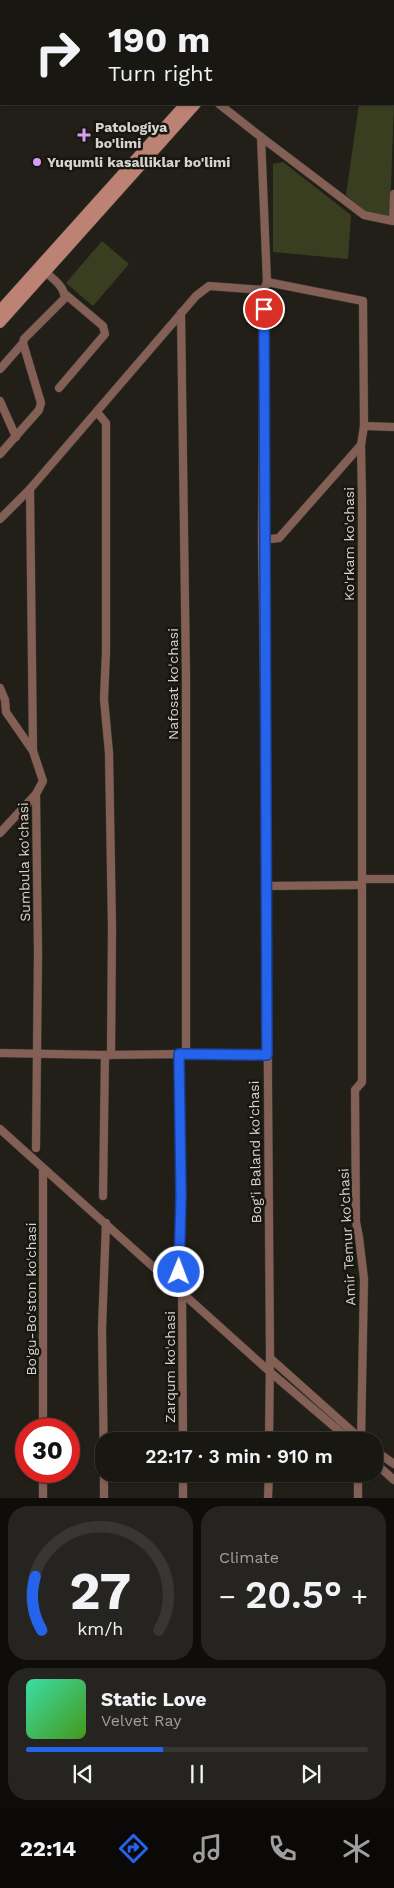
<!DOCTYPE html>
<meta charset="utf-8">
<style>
:root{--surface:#191712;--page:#262420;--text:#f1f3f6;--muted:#9f9f9f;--line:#373632;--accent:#2563eb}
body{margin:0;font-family:"Work Sans",sans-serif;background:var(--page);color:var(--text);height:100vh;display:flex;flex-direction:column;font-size:19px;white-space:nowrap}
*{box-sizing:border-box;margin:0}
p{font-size:16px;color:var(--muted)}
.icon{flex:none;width:28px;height:28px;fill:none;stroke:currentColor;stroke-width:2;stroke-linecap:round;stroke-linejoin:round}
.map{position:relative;height:1498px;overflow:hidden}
.sheet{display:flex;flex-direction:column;gap:8px;padding:8px;background:#0e0d0a;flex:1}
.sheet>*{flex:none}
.hud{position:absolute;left:0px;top:0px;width:395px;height:105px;box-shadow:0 1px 4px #0004,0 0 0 1px var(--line);background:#191712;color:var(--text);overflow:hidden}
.speed{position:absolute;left:15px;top:1418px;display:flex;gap:10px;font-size:25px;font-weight:700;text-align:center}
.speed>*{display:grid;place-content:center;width:65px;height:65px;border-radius:50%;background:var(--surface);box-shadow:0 1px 4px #0004,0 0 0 1px var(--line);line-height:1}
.speed .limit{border:8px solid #d22;background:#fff;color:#111}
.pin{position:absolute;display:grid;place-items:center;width:42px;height:42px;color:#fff;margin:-21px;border:2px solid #fff;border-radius:50%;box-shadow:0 1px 5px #0007}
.me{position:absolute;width:55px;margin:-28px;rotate:1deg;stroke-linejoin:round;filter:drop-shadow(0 0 4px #0008)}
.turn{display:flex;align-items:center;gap:18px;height:105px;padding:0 25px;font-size:22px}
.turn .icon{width:65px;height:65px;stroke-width:2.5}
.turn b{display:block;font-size:35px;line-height:42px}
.big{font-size:38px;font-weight:600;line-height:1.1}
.sheet .tile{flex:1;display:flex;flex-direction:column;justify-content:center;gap:8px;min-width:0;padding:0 18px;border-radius:20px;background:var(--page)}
.sheet .dial{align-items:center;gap:0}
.dial svg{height:130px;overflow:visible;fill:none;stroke:var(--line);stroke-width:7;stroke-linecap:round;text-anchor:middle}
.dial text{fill:var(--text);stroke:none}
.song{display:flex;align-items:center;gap:15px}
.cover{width:60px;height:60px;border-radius:8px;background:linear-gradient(135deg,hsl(160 70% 55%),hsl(100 70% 35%))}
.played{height:5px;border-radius:2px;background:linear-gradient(90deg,var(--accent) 40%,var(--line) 40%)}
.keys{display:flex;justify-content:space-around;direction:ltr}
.heat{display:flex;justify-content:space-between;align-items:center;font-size:28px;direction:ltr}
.sheet .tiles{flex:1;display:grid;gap:8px;grid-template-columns:1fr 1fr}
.tile:last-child{grid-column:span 2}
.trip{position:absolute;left:95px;top:1432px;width:288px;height:50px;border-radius:20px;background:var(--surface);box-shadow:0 1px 4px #0004,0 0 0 1px var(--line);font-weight:600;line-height:50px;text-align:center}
.tab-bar{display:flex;height:80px;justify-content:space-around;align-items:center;background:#0a0907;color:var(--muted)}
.tab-bar .icon{width:35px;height:35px}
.tab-bar .current{color:var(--accent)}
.tab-bar b{font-size:22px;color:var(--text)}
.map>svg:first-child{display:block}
.green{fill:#3a3e20}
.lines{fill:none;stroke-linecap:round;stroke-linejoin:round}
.street-casing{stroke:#3e3c35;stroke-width:9}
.secondary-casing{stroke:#3e3c35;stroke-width:11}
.street{stroke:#835f56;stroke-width:8}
.secondary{stroke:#bc8274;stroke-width:10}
.route-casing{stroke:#184099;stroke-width:12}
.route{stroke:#2563eb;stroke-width:9}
.poi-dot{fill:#d89bf8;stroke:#18160f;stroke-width:2}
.labels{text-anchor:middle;stroke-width:5;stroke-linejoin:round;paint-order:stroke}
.poi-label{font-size:14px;font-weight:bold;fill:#d4d3ce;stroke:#18160f;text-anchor:start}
.street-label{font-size:14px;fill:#d4d3ce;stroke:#18160f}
</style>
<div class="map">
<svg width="394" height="1498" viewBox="0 0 394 1498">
<rect width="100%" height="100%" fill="#211f18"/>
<!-- green -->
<g class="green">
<path d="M359,104H394L390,211L389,216L365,211L346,195Z"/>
<path d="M283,162L351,215L348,259L273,252V164Z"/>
<path d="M102,241L129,264L93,306L66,283Z"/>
</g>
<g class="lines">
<!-- street casing -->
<g class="street-casing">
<g id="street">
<path d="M219,104L261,137L267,282L264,290L262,540L266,811L270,1358L269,1441"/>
<path d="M261,137L364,215L393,221L394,194"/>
<path d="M267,282L363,301L364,426L361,445L362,498V1082L355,1090L356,1222L359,1237L364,1279L361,1440"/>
<path d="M181,313L186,675V1054"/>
<path d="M0,369L23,343"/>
<path d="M59,388L105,334L103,326L65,294"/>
<path d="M0,401L16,437"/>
<path d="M97,412L106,423V652L104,699L109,753L112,928L111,1055"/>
<path d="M364,426L394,427"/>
<path d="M0,454L39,410L41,403L23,343L24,339L64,299C67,288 51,277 43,270"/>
<path d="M30,489L33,751L43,781L36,794L38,954L36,1148"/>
<path d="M0,519L30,489L196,296L209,286L264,290"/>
<path d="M262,540L279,538L361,445"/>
<path d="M0,688L5,700L6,712L33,751"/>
<path d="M0,833L36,794"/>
<path d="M362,879H394"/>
<path d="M266,886L362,885"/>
<path d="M0,1053L105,1055L186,1054L267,1055"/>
<path d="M0,1129L269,1371L351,1441"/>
<path d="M103,1196L105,1055"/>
<path d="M179,1272L181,1196L179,1054"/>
<path d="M182,1292L183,1441"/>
<path d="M270,1358L363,1441"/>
<path d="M43,1429V1169"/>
<path d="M374,1450L394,1464"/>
<path d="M374,1462L394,1480"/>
<path d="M104,1470L102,1329L106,1223"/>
<path d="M104,1474V1498"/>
<path d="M183,1474V1498"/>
<path d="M358,1474V1498"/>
<path d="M43,1498V1471"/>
<path d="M268,1498L269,1474"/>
</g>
</g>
<!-- secondary casing -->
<g class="secondary-casing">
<g id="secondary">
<path d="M278,1L279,0"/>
<path d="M290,1L291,0"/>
<path d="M0,310L185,104"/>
<path d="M0,323L196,104"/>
</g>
</g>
<!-- street -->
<use href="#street" class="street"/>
<!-- secondary -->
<use href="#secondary" class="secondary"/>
</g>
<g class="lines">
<!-- route casing -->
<g class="route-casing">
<path id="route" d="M179,1272L181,1196L179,1054L267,1055C265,807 263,558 264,309"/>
</g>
<!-- route -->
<use href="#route" class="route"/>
</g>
<!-- markers -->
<g class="poi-dot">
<path d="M81.5 127.5h5v5h5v5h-5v5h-5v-5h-5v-5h5z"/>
<circle cx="37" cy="162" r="5"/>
</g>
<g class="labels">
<!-- poi labels -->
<g class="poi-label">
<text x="95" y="132">Patologiya<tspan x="95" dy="16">bo'limi</tspan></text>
<text x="47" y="167">Yuqumli kasalliklar bo'limi</text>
</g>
<!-- street labels -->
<g class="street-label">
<text transform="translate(349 544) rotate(-90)" y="5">Ko'rkam ko'chasi</text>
<text transform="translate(173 684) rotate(-90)" y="5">Nafosat ko'chasi</text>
<text transform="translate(24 862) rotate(-91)" y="5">Sumbula ko'chasi</text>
<text transform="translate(255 1152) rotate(-91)" y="5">Bog'i Baland ko'chasi</text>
<text transform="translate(347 1237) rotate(-93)" y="5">Amir Temur ko'chasi</text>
<text transform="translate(31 1299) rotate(-90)" y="5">Bo'gu-Bo'ston ko'chasi</text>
<text transform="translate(170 1367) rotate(-90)" y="5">Zarqum ko'chasi</text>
</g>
</g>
</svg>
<div class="speed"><div class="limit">30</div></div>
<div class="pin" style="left:264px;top:309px;background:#d93025"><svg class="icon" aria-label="arrive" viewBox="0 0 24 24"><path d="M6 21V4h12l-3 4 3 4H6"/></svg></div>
<svg class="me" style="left:179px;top:1272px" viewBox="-20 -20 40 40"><circle r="17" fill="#2563eb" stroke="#fff" stroke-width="3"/><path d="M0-11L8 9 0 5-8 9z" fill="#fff"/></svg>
<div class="trip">22:17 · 3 min · 910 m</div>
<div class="hud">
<div class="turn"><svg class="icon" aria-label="right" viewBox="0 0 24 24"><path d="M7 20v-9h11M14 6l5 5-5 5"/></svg><div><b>190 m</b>Turn right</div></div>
</div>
</div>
<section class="sheet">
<div class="tiles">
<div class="tile dial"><svg viewBox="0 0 100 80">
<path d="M14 69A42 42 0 1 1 86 69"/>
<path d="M14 69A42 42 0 0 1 10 36" stroke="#2563eb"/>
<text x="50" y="56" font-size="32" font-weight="700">27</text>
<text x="50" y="72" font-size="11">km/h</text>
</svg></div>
<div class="tile"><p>Climate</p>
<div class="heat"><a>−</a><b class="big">20.5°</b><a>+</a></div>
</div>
<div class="tile">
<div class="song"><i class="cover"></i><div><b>Static Love</b><p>Velvet Ray</p></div></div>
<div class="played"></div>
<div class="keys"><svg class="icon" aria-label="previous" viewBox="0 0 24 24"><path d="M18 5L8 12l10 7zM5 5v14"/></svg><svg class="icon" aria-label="pause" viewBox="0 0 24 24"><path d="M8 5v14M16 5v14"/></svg><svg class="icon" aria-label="next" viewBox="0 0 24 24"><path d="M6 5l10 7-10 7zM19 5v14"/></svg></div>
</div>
</div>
</section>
<nav class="tab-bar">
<b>22:14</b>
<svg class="icon current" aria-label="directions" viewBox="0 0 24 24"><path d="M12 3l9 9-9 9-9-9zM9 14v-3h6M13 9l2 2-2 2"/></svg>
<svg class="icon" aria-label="music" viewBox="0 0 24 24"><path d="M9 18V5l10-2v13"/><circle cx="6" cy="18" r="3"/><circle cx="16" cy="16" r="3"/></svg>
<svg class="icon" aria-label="phone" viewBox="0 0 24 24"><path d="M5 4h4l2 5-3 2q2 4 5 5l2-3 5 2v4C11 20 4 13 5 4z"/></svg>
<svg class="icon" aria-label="climate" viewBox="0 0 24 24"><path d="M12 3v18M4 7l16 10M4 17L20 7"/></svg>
</nav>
